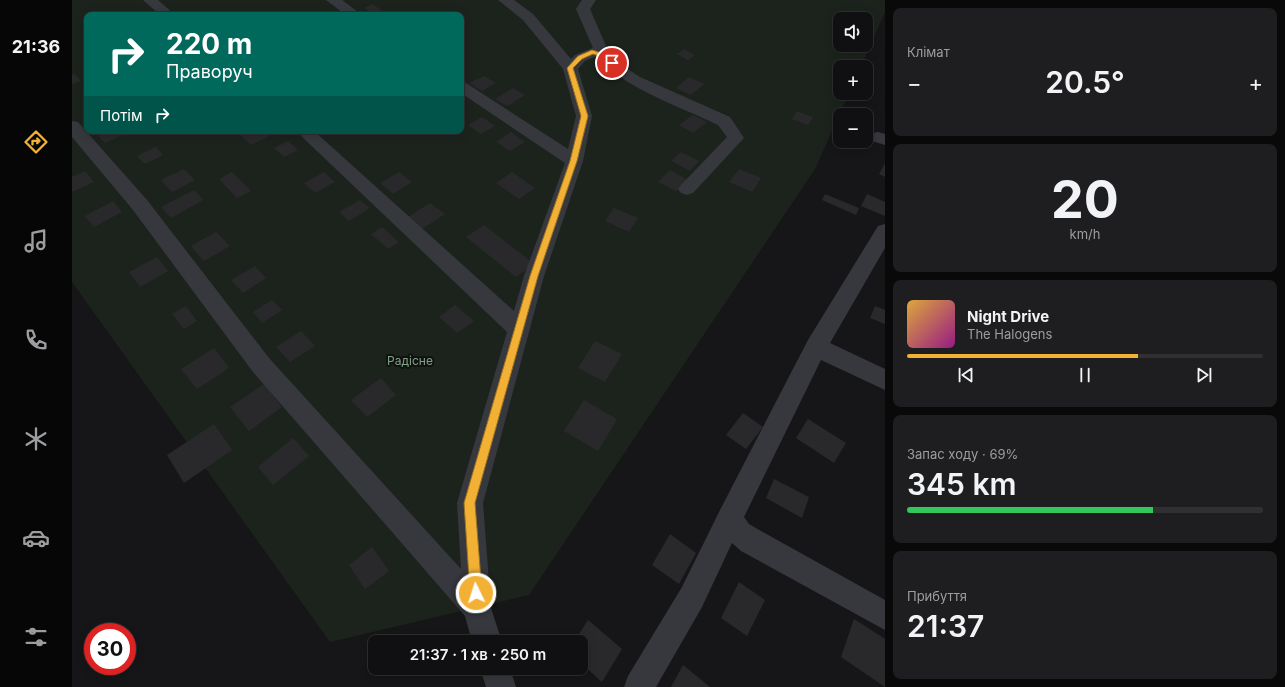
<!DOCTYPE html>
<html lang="uk">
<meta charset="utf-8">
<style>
:root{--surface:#101012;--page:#1e1e20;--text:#f1f3f6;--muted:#9c9d9f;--line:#303032;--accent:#f2b134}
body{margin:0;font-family:Inter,sans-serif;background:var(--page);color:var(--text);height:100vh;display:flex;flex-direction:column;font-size:15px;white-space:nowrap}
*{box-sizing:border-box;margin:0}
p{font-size:13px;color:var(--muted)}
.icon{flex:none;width:22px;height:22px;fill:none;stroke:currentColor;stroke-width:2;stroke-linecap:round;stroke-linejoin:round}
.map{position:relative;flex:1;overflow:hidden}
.details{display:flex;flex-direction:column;gap:8px;padding:8px;background:#09090a;width:400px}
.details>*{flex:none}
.guide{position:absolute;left:12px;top:12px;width:380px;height:122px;border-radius:8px;box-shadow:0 2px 10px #0003,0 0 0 1px var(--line);background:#00695c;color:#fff;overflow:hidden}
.tools{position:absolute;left:761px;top:12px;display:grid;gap:8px}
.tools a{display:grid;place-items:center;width:40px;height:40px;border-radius:8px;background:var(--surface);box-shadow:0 2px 10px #0003,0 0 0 1px var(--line);font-size:20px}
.speed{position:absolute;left:12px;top:623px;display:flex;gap:8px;font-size:20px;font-weight:700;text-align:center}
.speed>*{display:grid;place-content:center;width:52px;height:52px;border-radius:50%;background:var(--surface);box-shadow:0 2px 10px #0003,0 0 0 1px var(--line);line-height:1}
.speed .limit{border:6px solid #d22;background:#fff;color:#111}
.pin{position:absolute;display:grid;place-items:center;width:34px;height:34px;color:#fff;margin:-17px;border:2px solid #fff;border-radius:50%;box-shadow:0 1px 4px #0007}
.me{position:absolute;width:44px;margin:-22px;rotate:356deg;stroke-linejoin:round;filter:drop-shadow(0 0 3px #0008)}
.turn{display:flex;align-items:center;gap:14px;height:84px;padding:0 16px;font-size:18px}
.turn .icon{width:52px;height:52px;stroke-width:2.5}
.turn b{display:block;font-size:28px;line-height:34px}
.then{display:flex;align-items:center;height:38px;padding:0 16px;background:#0003;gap:8px;font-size:15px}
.big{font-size:30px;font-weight:600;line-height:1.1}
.details .tile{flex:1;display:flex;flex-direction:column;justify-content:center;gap:6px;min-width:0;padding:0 14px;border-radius:8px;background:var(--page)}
.details .dial{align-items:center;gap:0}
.dial b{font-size:52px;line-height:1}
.song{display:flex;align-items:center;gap:12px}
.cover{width:48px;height:48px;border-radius:6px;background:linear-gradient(135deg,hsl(40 70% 55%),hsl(310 70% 35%))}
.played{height:4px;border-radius:2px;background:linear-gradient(90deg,var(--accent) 65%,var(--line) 65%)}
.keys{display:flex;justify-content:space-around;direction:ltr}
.heat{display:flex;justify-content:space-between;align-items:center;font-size:22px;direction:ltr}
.charge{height:6px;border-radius:3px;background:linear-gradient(90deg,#34c759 69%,var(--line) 0)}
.trip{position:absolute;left:296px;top:635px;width:220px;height:40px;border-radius:8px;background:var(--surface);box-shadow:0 2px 10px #0003,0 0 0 1px var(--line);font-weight:600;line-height:40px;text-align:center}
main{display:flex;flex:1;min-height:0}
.tab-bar{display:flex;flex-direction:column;width:72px;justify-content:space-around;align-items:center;background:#060607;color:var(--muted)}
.tab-bar .icon{width:28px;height:28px}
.tab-bar .current{color:var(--accent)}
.tab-bar b{font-size:18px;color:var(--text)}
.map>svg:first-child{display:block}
.green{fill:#1c231d;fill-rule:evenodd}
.building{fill:#29292c}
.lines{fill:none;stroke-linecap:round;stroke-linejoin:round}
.minor{fill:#37383d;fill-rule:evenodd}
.route{fill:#f2b134;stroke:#9d7322}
.labels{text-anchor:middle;stroke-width:4;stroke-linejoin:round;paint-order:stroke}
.park-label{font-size:12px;fill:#7fa381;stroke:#111113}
</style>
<main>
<nav class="tab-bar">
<b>21:36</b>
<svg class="icon current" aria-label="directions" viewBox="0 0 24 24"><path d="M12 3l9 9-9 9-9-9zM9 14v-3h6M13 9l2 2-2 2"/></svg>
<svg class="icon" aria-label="music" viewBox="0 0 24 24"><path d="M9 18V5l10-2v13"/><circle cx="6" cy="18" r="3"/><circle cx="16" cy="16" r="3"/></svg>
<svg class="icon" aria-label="phone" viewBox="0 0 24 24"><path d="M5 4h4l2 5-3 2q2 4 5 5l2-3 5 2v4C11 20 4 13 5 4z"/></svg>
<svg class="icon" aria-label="climate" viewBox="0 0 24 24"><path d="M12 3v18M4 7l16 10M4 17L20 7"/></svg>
<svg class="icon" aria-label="car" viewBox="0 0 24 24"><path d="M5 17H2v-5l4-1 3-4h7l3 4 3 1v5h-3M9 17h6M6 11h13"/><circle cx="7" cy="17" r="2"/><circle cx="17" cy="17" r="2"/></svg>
<svg class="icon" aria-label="filters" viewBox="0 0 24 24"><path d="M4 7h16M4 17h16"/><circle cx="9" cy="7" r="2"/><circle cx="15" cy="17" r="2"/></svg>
</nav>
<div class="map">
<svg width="813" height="687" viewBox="0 0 813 687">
<rect width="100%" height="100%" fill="#161618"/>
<!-- green -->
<path class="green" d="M0,0H813V12L789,67H768V93H777L743,169L457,595L258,642L0,282ZM15,15H389V131H15ZM768,19H794V45H768Z"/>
<!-- building -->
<g class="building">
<path d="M300,4L311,11L303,15L292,8Z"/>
<path d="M612,49L623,55L616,60L605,54Z"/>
<path d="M3,74L9,81L0,84V75Z"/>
<path d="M412,76L424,83L410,91L397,83Z"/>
<path d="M617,77L632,84L619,95L604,88Z"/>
<path d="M441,88L453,95L435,106L423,99Z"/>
<path d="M725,111L741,117L736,125L720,119Z"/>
<path d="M621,115L635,122L621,133L607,125Z"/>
<path d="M410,117L423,126L409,134L396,125Z"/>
<path d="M37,131H60L33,143L26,136Z"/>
<path d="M169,131H207L179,145L166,133Z"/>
<path d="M249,131H265L255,136Z"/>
<path d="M439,132L453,142L438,151L424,142Z"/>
<path d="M216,141L226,150L212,157L202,148Z"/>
<path d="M84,147L91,155L73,164L65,156Z"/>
<path d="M609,152L627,161L618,171L599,161Z"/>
<path d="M813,163V177L807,174Z"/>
<path d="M112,169L123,180L100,192L89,180Z"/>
<path d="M667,169L689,178L680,192L657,182Z"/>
<path d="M598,170L616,180L604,191L586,182Z"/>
<path d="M13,171L22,182L0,192V177Z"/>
<path d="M160,172L179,191L165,198L147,179Z"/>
<path d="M252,172L263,182L243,193L232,183Z"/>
<path d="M327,172L340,182L321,194L308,183Z"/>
<path d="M440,172L463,188L447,199L424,183Z"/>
<path d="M122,190L131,200L99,218L89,207Z"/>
<path d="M753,194L787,208L784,215L750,200Z"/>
<path d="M795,194L813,202V216L789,206Z"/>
<path d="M288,200L298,208L277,221L267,212Z"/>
<path d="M41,201L50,212L22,227L13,216Z"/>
<path d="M358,203L373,214L350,229L336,217Z"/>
<path d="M542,208L566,218L557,232L533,221Z"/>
<path d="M412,225L462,264L444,277L394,237Z"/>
<path d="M310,227L327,242L316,249L299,234Z"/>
<path d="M144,232L158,246L132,261L119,246Z"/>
<path d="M85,257L96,271L68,287L57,272Z"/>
<path d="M183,266L194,278L171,293L159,280Z"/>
<path d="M200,300L210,310L190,323L181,312Z"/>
<path d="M383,305L402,321L385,333L367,317Z"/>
<path d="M114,306L125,321L112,329L100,314Z"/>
<path d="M803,306L813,310V324L798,318Z"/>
<path d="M229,331L243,346L218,362L204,347Z"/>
<path d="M523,341L550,354L533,382L506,368Z"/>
<path d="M142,348L157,368L125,389L109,369Z"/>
<path d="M309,378L324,395L295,417L279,400Z"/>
<path d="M192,384L210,407L177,431L158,407Z"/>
<path d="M512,400L545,419L526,451L492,431Z"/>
<path d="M671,413L691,427L674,449L654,435Z"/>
<path d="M736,419L774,443L762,463L724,438Z"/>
<path d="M142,424L160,450L112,483L95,455Z"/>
<path d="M221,438L237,456L201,485L186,467Z"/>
<path d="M702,479L737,497L730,518L694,498Z"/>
<path d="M598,534L624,553L607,584L580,565Z"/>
<path d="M300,547L317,571L293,589L277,565Z"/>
<path d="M667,582L693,600L675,636L649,618Z"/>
<path d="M782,619L813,639V687L769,657Z"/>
<path d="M516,620L550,649L530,682L509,663V642H502Z"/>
<path d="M611,665L638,687H599Z"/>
</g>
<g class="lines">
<!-- minor -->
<g class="minor">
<path d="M71,0H86L103,15H88Z"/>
<path d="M254,0H270L290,15H274Z"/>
<path d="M426,0H442L461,14L499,59L503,55L521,48L504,9L510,0H524L518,9L537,53L554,68L568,77L658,117L672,138L621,193L615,195L609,193L606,189L609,185L655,137L646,125C617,111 584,99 556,82C546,76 532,60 522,57L513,61L506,69L520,116L511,161L472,276L411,503L419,608L430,642H400L393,616L181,372L61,210L0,137V121L6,122L75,200L197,358L389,569L385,503L435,332L224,131H242L442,311L452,276L493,163L389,93V81L394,83L496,149L504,116L491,69L451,20Z"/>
<path d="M806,132L813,134V145L800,141L798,137L800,133Z"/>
<path d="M813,224V248L758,343L813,369V390L749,360L672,517L677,524L689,531L813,600V630L669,551L660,543L630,607L584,687H552L556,676L610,587L648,510L736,340L806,226Z"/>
<path d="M408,668H438L444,687H414Z"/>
</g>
</g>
<!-- route -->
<path class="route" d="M520,50L533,54L543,63L538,64L529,57L521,54L510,59L501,68L516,116L505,161L466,276L403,503L410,593L408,597L404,599L400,597L398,593L392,503L458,276L498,161L509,116L495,68L506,56Z"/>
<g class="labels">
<!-- park labels -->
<g class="park-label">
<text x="338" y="365">Радісне</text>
</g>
</g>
</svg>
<div class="tools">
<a><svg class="icon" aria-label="sound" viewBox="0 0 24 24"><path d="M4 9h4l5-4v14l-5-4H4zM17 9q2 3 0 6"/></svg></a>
<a>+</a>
<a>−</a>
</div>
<div class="speed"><div class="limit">30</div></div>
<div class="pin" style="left:540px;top:63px;background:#d93025"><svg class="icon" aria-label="arrive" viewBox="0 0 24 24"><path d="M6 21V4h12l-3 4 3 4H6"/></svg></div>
<svg class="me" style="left:404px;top:593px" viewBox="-20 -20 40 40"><circle r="17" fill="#f2b134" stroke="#fff" stroke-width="3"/><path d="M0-11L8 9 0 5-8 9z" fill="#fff"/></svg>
<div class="trip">21:37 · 1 хв · 250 m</div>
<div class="guide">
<div class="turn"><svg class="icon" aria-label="right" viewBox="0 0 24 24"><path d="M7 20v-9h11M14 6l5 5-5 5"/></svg><div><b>220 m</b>Праворуч</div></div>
<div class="then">Потім<svg class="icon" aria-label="right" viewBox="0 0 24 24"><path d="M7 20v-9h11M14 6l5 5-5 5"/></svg></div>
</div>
</div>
<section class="details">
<div class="tile"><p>Клімат</p>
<div class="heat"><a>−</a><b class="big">20.5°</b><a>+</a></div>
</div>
<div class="tile dial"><b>20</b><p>km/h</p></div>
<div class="tile">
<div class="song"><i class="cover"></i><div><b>Night Drive</b><p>The Halogens</p></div></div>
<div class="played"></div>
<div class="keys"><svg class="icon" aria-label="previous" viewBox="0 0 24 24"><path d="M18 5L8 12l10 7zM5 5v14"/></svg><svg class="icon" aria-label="pause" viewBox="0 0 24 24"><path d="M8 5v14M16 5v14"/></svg><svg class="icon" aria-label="next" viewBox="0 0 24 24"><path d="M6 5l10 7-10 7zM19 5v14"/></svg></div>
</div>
<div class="tile"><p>Запас ходу · 69%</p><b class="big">345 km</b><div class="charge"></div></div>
<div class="tile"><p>Прибуття</p><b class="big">21:37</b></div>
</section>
</main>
